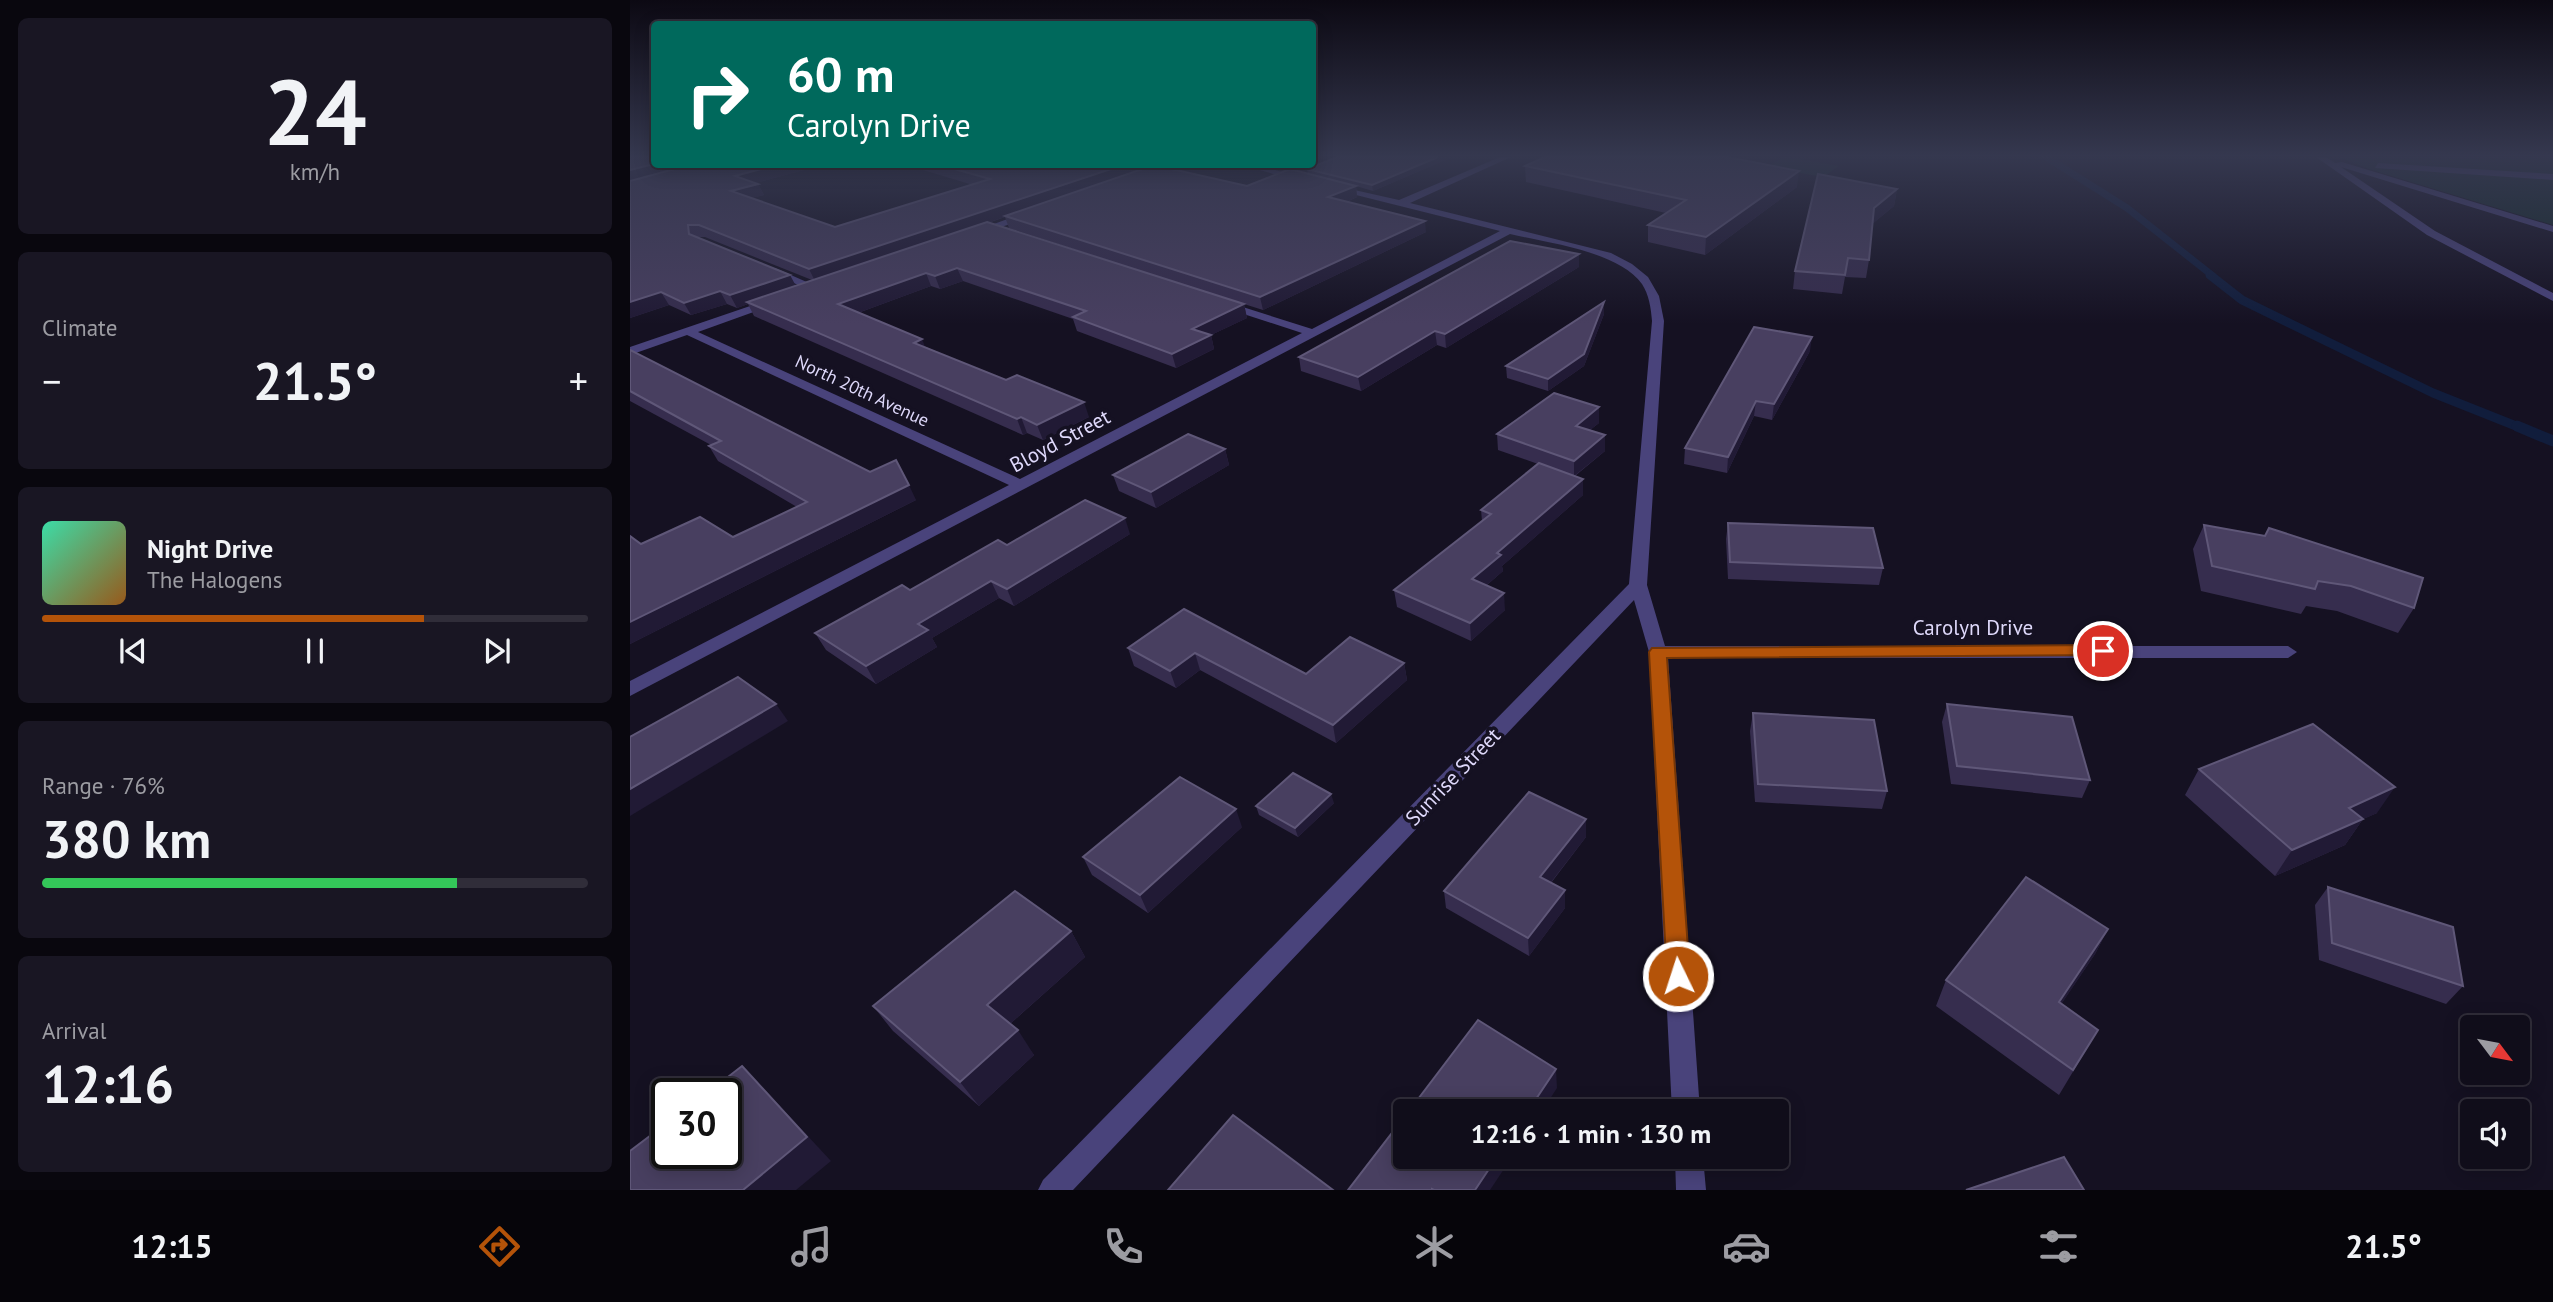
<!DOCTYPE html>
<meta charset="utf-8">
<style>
:root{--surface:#100d1a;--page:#191623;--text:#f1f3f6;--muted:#9c9ca2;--line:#302d39;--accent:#b45309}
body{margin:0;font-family:"PT Sans",sans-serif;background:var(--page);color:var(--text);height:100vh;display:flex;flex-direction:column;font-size:26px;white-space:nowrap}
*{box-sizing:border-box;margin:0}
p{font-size:23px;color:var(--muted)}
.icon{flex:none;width:38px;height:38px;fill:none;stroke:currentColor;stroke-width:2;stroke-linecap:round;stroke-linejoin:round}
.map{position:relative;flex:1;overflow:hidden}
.drawer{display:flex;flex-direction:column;gap:18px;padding:18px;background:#09070e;width:630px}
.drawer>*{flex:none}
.banner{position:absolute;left:21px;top:21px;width:665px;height:147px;border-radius:7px;box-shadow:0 4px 18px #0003,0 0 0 2px var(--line);background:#00695c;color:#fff;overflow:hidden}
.needle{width:46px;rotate:122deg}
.tools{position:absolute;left:1830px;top:1015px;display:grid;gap:14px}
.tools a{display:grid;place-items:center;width:70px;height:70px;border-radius:7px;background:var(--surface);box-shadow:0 4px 18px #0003,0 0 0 2px var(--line);font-size:35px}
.speed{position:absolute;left:21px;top:1078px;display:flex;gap:14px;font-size:35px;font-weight:700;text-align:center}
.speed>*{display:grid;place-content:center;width:91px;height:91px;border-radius:50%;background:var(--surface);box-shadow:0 4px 18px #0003,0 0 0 2px var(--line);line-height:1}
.speed .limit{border:4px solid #111;border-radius:10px;background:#fff;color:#111}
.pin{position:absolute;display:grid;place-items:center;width:60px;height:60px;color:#fff;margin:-30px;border:4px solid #fff;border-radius:50%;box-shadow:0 2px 7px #0007}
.me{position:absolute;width:77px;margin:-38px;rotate:356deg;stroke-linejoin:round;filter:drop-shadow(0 0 5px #0008)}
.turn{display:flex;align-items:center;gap:24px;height:147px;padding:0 21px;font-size:32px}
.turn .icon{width:91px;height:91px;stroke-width:2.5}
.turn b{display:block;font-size:49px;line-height:60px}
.big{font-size:52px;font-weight:700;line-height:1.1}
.drawer .card{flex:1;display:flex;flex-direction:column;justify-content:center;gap:10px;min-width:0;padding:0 24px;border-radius:10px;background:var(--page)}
.drawer .dial{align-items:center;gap:0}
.dial b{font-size:91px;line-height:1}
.song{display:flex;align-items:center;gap:21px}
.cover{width:84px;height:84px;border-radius:10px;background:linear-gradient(135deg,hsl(160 70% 55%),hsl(30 70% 35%))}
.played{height:7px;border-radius:4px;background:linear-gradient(90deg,var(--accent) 70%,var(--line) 70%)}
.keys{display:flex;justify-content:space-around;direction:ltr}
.heat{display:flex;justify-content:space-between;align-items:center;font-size:38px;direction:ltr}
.charge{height:10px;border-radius:5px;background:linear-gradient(90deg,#34c759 76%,var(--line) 0)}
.trip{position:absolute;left:763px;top:1099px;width:396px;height:70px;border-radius:7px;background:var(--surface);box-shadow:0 4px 18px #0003,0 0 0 2px var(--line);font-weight:700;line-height:70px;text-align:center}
.dock{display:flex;height:112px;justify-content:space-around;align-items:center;background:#06050a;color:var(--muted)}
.dock .icon{width:49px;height:49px}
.dock .current{color:var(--accent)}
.dock b{font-size:32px;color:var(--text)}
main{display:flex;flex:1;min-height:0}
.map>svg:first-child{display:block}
.green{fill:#152b2b}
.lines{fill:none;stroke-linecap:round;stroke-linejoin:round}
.stream-far2{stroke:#111d3c;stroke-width:7}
.stream-far1{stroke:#111d3c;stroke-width:9}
.stream{stroke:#111d3c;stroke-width:11}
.minor{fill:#49437b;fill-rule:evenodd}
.wall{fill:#362d4e;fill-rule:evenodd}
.shaded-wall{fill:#211a35}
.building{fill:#483f60;stroke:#5f5778;stroke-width:2}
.route{fill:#b45309;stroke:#753606;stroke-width:2}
.labels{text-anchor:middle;stroke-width:7;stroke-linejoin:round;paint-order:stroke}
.far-street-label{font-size:18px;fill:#ded8fa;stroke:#151122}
.street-label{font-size:21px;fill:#ded8fa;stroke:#151122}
</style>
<main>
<section class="drawer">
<div class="card dial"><b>24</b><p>km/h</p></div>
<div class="card"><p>Climate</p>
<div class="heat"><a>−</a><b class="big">21.5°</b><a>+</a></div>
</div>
<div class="card">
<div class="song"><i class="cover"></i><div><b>Night Drive</b><p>The Halogens</p></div></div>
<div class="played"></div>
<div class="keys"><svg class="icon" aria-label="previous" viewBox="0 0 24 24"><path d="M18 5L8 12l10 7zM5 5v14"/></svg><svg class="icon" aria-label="pause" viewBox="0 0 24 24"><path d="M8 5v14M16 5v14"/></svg><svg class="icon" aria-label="next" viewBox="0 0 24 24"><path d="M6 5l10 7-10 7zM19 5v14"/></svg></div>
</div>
<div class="card"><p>Range · 76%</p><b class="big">380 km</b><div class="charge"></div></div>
<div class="card"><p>Arrival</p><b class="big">12:16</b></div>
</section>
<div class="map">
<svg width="1923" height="1190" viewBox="0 0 1923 1190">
<rect width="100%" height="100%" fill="#151122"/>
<!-- green -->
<g class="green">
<path d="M1153,157H1159L1209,166L1193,177L1137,167Z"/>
<path d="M1708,157H1923V225L1742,170Z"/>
</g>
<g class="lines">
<!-- stream-far2 -->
<path class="stream-far2" d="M1416,157L1497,208L1583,276"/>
<!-- stream-far1 -->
<path class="stream-far1" d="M1580,275L1612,300L1803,393L1891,428"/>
<!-- stream -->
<path class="stream" d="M1887,426L1923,441"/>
<!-- minor -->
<g class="minor">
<path d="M870,157H881L780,203L981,253L1002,264L1018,277L1029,296L1034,321L1017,585L1035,646H1658L1667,652L1658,658H1038L1070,1111H1042L1019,652L1004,600L443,1190H408L413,1180L999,584L1022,321C1021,308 1019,295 1012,284C988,251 918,243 880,234L0,696V681L379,485L57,335L0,355V347L138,300H146V304L68,332L390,479L672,333L589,306V302H597L682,329L870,231L702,189V185L769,200Z"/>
<path d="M1686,157H1696L1705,163L1712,162L1923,226V232L1711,167L1805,231L1923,293V301L1797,235Z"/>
<path d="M1748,163L1923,174V180L1745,168Z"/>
<path d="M540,164H554L520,178L513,176Z"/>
<path d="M609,164H625L676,179L671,182Z"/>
<path d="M400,211L403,212V216L348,235L339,233Z"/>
<path d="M137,268H145L188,287L178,289L137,272Z"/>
<path d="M1045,1157H1073L1076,1190H1046Z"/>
</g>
</g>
<!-- wall -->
<g class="wall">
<path d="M822,157L743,191L726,186L727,197L717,202L796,232L633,310L614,304L617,318L581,335L584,349L546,368L447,331L443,319L333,281L310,289L301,286L228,313L296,347L459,417L413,440L397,433L393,435L124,316L118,304L107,308L97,304L61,315L39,305L0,318L24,164H196L126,183L128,184L134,195L121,198L205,227L343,185L273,164H518L507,168L508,171L617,186L678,174L677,169ZM375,217L379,228L600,300L358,223ZM67,237H75L182,280L166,286Z"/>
<path d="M895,166L1167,187L1075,255L1018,242V225L1036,213L896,182Z"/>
<path d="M1267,189L1264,206L1242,224L1239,260L1236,278L1215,277L1212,294L1163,289L1165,271Z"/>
<path d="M949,267L816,348L807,345L731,391L671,371L669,357Z"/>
<path d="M974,302V314L954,366L918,391L877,378L876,366Z"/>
<path d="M0,350L286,500L0,644V536L11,544L103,537L167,507L88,461L79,446L81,445L0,401Z"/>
<path d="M1180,351L1142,420L1124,416L1097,473L1054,464L1055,448Z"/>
<path d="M969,423L960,430L975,451L945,476L953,495L872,566L873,571L857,585L875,610L841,641L767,607L764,590L852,521L851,510L908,464L868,450L867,434Z"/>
<path d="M595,449L599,465L526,508L489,491L483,475Z"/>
<path d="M1098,523L1253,568L1249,585L1098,579L1096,539Z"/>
<path d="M1574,525L1784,608L1768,633L1707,611L1676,606L1671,614L1571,591L1563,549Z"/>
<path d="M500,534L384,606L369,598L302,638L307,647L246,684L196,650L185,633L280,590L377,545Z"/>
<path d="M554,609L676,674L774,663L777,680L706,743L570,670L546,688L504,666L498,648Z"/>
<path d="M1317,704L1460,780L1452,798L1321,784L1312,722Z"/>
<path d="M1123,713L1257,791L1252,809L1125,802L1120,731Z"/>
<path d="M1569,769L1747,813L1733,819L1715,845L1645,876L1555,795Z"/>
<path d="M704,803L668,837L629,815L626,806Z"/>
<path d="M956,819V837L921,883L935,908L899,956L816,908L814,891Z"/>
<path d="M612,827L518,913L462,875L453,857Z"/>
<path d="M1698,887L1833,986L1816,1004L1689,960L1685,905Z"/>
<path d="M1478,929L1465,954L1431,1004L1468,1030L1429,1095L1306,1006L1316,980Z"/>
<path d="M441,931L455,957L380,1024L404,1055L349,1106L263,1031L243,1006Z"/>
</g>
<!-- shaded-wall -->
<g class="shaded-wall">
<path d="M808,157H822L743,191L742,185Z"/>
<path d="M24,164H70L0,182V170Z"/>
<path d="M150,164H196L111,187L105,176Z"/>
<path d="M496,164H518L507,168L508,172L185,281L179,269Z"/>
<path d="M1169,171L1167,187L1075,255L1076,237Z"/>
<path d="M128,184L134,195L106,202L101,191Z"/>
<path d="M726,186L727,197L700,209L698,197Z"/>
<path d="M1267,189L1264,206L1241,225L1244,208Z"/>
<path d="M795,221L796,232L633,310L630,297Z"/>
<path d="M949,254V267L816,348L815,334Z"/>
<path d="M327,268L333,281L310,289L305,276Z"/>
<path d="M296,273L301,286L214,318L208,304Z"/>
<path d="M160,275L167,288L117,302L118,304L107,308L100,295Z"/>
<path d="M90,291L97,304L61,315L54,303Z"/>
<path d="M31,292L39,305L0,318V302Z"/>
<path d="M974,302V314L954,366L918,391V379Z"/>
<path d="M614,304L617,318L581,335L584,349L546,368L542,354L562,329Z"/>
<path d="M805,331L807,345L731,391L728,377Z"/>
<path d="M1182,337L1180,351L1142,420L1144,404Z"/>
<path d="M292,339L298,354L284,343Z"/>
<path d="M1126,401L1124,416L1097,473L1098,457Z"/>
<path d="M454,402L459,417L413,440L407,425Z"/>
<path d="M969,407V423L946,441V426Z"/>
<path d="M391,417L397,433L393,435L387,419Z"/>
<path d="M975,435V451L944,476V461Z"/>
<path d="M595,449L599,465L526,508L521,492Z"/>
<path d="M953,479V495L872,566L873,571L844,596L842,579L867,553Z"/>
<path d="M279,485L286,500L0,644V622Z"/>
<path d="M495,518L500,534L384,606L377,589Z"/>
<path d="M361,581L369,598L302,638L307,647L246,684L236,666L288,624Z"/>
<path d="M874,593L875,610L841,641L840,623Z"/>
<path d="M565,653L570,670L546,688L540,671Z"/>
<path d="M774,663L777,680L706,743L703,725Z"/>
<path d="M146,704L158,721L0,816V789Z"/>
<path d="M1765,787L1747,813L1727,822L1733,819L1715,845L1645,876L1662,850L1719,808Z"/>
<path d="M701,794L704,803L668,837L665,828Z"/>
<path d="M606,809L612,827L518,913L510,895Z"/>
<path d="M956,819V837L911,895L910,877Z"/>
<path d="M935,890V908L899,956L898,938Z"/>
<path d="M1478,929L1465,954L1416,1027L1429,1002Z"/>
<path d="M441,931L455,957L373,1030L357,1005Z"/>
<path d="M388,1030L404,1055L349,1106L330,1082Z"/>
<path d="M112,1066L136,1091L201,1161L166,1190H113Z"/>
<path d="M926,1069L927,1088L912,1111H898Z"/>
<path d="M867,1157H882L860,1190H845Z"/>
</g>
<!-- building -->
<g class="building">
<path d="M0,157H24V164L0,170Z"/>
<path d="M707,157H808L742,185L677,169Z"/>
<path d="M915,157H1097L1169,171L1076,237L1018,225L1056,200L895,166Z"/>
<path d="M63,164H150L105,176L128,184L101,191L205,227L360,179L307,164H496L179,269L69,225H58L59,234L160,275L100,295L90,291L54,303L31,292L0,302V181Z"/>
<path d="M524,165L617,186L660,169L726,186L698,197L795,221L630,297L375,216Z"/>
<path d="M1188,174L1267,189L1244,208L1239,260L1218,258L1215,275L1165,271Z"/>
<path d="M357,222L614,304L562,329L581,335L542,354L443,317L456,311L327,268L305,276L296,273L208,304L292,339L284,343L376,380L387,375L454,402L407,425L391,417L387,419L117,302Z"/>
<path d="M880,241L949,254L815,334L805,331L728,377L669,357Z"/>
<path d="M974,302L954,354L918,379L876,366Z"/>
<path d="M1124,327L1182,337L1144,404L1126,401L1098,457L1055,448Z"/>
<path d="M0,350L240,472L266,460L279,485L0,622V536L11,544L70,517L103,537L177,502L79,446L91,441L0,391Z"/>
<path d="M924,393L969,407L946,426L975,435L944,461L867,434Z"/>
<path d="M558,434L595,449L521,492L483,475Z"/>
<path d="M909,463L953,479L867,553L871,555L842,579L874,593L840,623L764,590L861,514L851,510Z"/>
<path d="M455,500L495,518L377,589L361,581L288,624L298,630L236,666L185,633L272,585L280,590L368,540L377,545Z"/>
<path d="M1098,523L1243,528L1253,568L1100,562Z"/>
<path d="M1574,525L1635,536L1639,528L1793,578L1784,608L1721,586L1688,581L1685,589L1582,566Z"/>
<path d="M554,609L676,674L720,637L774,663L703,725L565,653L540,671L498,648Z"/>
<path d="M108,677L146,704L0,789V737Z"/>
<path d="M1317,704L1442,717L1460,780L1327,766Z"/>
<path d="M1123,713L1244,720L1257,791L1128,784Z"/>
<path d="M1683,724L1765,787L1719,808L1733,819L1662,850L1569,769Z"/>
<path d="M663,773L701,794L665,828L626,806Z"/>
<path d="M550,777L606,809L510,895L453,857Z"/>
<path d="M899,792L956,819L910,877L935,890L898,938L814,891Z"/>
<path d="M1396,877L1478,929L1429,1002L1468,1030L1443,1070L1316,980Z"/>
<path d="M1698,887L1823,927L1833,986L1702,943Z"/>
<path d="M385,891L441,931L357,1005L388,1030L330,1082L243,1006Z"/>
<path d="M848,1020L926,1069L898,1111H779Z"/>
<path d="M112,1066L177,1137L113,1190H0V1151L37,1123V1153H96V1094H76Z"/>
<path d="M603,1115L703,1190H538Z"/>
<path d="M775,1116V1157H867L845,1190H804L802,1189V1190H718Z"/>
<path d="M1434,1157L1454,1190H1336Z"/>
</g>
<!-- sky -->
<linearGradient id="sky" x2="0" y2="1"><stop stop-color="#0c0913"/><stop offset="0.48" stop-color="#35384f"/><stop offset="1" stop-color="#35384f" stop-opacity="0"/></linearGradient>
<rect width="1923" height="324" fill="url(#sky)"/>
<!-- route -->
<path class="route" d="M1473,645L1479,647L1481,651L1479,655L1037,658L1060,976L1056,984L1048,987L1040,984L1037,976L1019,652L1022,648Z"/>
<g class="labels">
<!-- far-street labels -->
<g class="far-street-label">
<text transform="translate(232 391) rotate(25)" y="6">North 20th Avenue</text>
</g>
<!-- street labels -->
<g class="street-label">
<text transform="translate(430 441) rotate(-28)" y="7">Bloyd Street</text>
<text x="1343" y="635">Carolyn Drive</text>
<text transform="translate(823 777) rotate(-46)" y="7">Sunrise Street</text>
</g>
</g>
</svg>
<div class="tools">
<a><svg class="needle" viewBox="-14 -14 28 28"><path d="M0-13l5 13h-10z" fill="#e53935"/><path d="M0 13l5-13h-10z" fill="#9c9ca2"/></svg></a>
<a><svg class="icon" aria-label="sound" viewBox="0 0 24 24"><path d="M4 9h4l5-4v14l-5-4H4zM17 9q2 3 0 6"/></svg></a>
</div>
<div class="speed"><div class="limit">30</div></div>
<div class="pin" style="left:1473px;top:651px;background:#d93025"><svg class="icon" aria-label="arrive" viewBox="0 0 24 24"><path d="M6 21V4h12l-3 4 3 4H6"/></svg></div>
<svg class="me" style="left:1048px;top:976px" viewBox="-20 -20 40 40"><circle r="17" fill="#b45309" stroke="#fff" stroke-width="3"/><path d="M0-11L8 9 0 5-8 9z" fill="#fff"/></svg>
<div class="trip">12:16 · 1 min · 130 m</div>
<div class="banner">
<div class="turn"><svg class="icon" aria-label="right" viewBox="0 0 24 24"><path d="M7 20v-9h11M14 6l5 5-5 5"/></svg><div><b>60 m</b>Carolyn Drive</div></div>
</div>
</div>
</main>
<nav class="dock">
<b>12:15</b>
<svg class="icon current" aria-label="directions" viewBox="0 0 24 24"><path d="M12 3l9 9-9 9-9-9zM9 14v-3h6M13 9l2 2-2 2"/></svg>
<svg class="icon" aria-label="music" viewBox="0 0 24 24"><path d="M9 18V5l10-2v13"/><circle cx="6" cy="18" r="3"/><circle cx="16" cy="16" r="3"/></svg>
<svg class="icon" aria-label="phone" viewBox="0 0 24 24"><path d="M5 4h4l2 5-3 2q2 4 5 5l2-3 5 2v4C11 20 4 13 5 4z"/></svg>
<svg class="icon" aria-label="climate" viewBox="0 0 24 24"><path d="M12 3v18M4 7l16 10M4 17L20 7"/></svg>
<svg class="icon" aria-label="car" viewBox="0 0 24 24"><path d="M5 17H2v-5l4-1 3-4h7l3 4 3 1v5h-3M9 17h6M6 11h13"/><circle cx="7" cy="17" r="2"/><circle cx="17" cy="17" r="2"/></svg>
<svg class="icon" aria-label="filters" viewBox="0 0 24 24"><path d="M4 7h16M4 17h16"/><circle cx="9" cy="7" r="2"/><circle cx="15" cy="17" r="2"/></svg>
<b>21.5°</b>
</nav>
